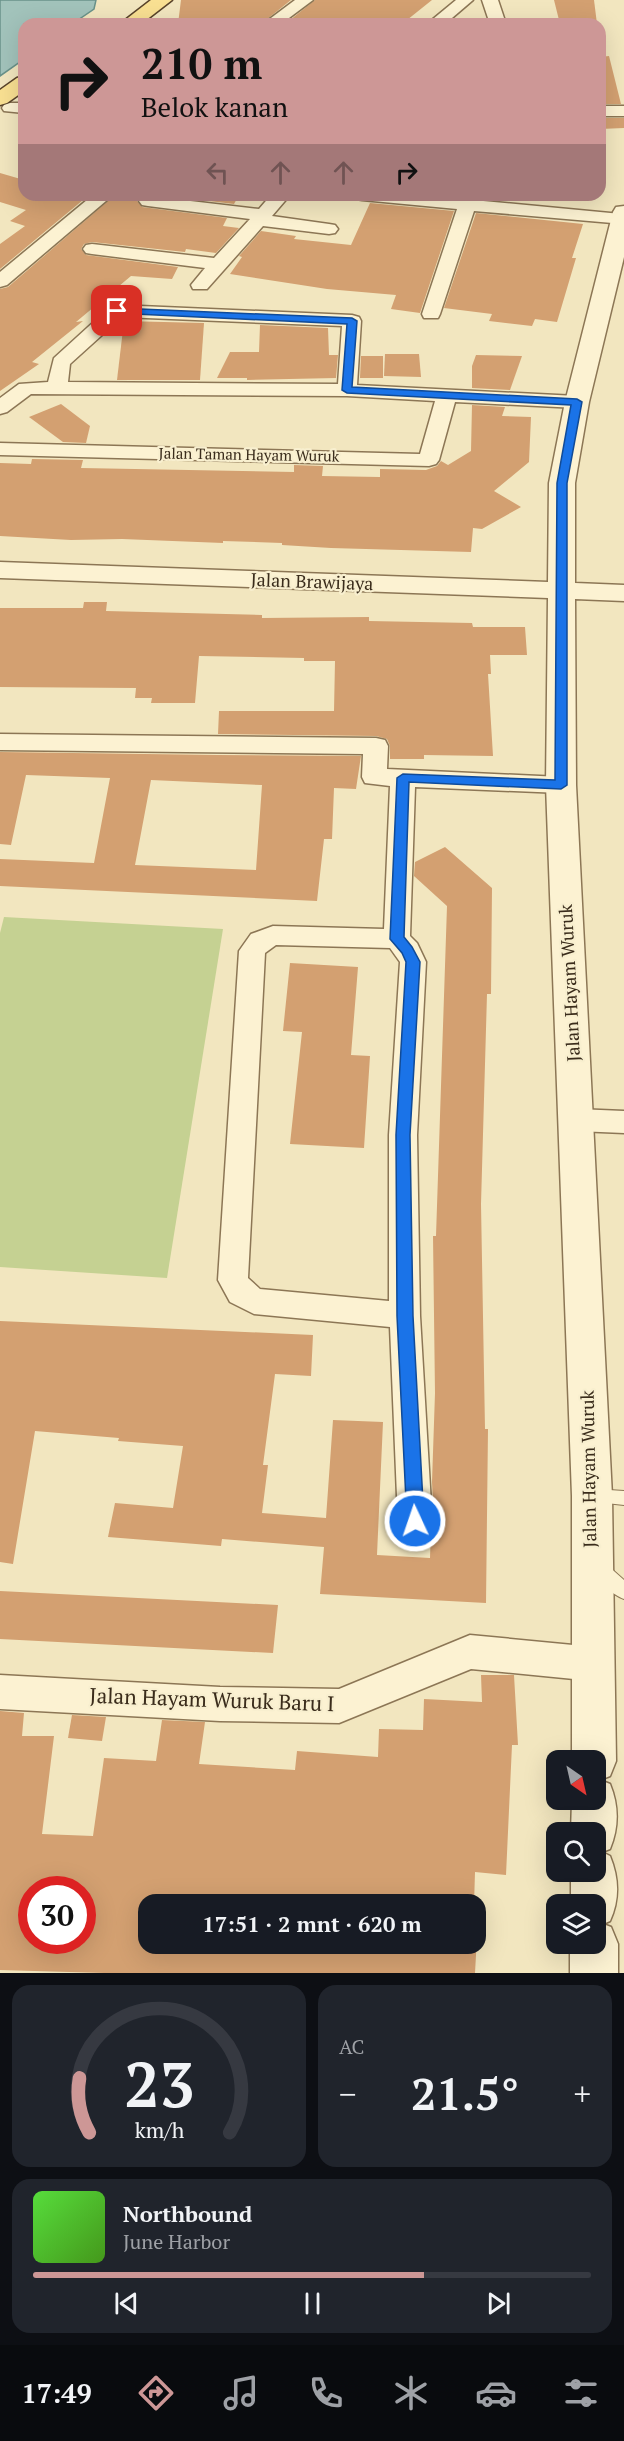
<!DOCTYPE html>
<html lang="id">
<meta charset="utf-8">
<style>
:root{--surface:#171b24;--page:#20242c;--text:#f1f3f6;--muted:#9ea1a6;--line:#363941;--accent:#cd9796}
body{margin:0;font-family:"PT Serif",serif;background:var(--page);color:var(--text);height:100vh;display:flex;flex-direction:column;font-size:22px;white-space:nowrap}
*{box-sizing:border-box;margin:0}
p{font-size:20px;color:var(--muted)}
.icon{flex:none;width:33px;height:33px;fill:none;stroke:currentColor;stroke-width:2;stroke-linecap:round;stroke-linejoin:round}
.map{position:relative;height:1973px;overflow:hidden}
.details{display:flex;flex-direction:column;gap:12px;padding:12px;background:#0d0f14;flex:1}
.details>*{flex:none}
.top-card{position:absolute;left:18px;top:18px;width:588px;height:183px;border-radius:18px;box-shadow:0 6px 24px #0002;background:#cd9796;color:#111;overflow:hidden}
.needle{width:39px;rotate:146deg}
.tools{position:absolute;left:546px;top:1750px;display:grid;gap:12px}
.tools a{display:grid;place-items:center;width:60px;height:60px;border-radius:12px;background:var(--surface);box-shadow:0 6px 24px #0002;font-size:30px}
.speed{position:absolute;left:18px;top:1876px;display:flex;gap:12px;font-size:30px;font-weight:700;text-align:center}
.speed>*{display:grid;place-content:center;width:78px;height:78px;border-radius:50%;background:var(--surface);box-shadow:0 6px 24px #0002;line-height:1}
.speed .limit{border:9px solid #d22;background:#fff;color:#111}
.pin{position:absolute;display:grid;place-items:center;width:51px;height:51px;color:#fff;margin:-26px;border-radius:12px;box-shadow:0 3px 9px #0006}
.me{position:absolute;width:66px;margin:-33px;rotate:357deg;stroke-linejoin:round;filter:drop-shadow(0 0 4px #0008)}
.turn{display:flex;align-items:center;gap:21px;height:126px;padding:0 24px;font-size:27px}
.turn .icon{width:78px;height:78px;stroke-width:2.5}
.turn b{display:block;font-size:42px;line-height:51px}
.lanes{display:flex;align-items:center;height:57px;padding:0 24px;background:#0003;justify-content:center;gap:30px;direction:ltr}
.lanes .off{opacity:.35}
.big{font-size:45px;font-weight:700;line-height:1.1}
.details .card{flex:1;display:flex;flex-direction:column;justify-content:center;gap:9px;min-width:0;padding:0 21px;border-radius:18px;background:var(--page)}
.details .dial{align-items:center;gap:0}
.dial svg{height:156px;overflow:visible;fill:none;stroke:var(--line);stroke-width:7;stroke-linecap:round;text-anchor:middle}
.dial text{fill:var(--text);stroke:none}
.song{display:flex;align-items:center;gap:18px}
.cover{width:72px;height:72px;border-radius:9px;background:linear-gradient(135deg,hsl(110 70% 55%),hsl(100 70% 35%))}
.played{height:6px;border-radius:3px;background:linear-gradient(90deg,var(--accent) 70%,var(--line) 70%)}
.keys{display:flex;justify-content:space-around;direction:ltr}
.heat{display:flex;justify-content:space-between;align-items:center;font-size:33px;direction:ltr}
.details .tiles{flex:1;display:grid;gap:12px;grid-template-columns:1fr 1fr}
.card:last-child{grid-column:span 2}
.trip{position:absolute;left:138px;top:1894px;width:348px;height:60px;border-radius:18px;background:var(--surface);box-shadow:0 6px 24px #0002;font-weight:700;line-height:60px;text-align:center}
.tabs{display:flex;height:96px;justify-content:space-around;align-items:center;background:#090b0e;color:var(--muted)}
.tabs .icon{width:42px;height:42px}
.tabs .selected{color:var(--accent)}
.tabs b{font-size:27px;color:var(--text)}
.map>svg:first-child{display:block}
.green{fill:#c5d192}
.water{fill:#a2c3bb;stroke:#69928a;stroke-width:1.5}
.building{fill:#d3a071;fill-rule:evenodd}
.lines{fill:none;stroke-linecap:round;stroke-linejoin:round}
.service-casing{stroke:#8c7655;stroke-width:2}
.minor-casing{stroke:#8c7655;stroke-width:3}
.tertiary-casing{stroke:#8c7655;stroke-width:3}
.primary-casing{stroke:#59432a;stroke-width:3}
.service{fill:#fcf2d2;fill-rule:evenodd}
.minor{fill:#fcf2d2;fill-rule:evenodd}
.tertiary{fill:#fcf2d2;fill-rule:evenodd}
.primary{fill:#f9e092;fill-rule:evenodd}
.route{fill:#1a73e8;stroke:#114b97;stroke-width:1.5}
.labels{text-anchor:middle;stroke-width:4.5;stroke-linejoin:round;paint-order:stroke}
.far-street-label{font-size:15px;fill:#3a2c1b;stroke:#f8efcf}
.street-label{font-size:18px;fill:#3a2c1b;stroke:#f8efcf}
.near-street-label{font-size:21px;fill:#3a2c1b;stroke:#f8efcf}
</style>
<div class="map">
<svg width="624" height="1973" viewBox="0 0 624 1973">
<rect width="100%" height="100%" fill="#f2e6bf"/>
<!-- green -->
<path class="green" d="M4,917L223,929L167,1278L0,1267V933Z"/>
<!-- water -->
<path class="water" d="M0,0H96L94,9L72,24H24V59L0,76Z"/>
<!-- building -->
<g class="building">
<path d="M181,0H291L261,24H178Z"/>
<path d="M315,0H432L402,24H285Z"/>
<path d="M554,0H594L597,24H560Z"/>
<path d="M609,56L621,104H600V57Z"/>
<path d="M600,118H624V128L600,129Z"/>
<path d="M0,173L24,180V195H89L0,269V244L25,226L10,221L26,210L0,202Z"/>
<path d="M115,195H141L137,201L142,207L227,218L223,226L239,228L216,253L186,249L185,252L92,242L84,244L81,249L86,255L178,267L172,279L131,276L76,322L83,321L32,362L39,364L0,391V289L8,287Z"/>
<path d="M159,195H239L234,204Z"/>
<path d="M370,203L454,211L420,313L391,309L396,295L327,289L230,274L242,257L239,256L261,231L296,236L294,239L351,245Z"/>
<path d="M476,213L583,224L572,258H576L557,322L535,319L532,326L489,321L492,314L444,308Z"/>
<path d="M124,321L204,323L200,380H117Z"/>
<path d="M260,325L328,328L329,355H338L336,378L247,380V378H217L230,352H259Z"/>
<path d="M385,354H419L421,377L384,376Z"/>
<path d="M476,355L522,356L510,390L472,388V366Z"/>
<path d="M361,356H383V378H360Z"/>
<path d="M61,404L90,426L86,443L63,442L29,417Z"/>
<path d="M472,405L505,407L502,416L531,417L529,462L494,491L521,507L482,529L473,528L471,552L331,548L282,545V543L223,541V543L122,539L71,540L0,536V463L31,464L32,459L83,460L81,468L294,472V465L323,466L322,476L380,477V469L426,470L437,466L441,461L448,465L471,451Z"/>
<path d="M84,602H107L106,611L262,615V618L369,617V621L472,623L473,627H525L527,655H490L491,674H488L493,756L424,755V759H390V746L387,739L376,736L218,734L219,711H334L335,661H304V658L199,656L195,703H151L152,698H135L136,688L0,687V608H83Z"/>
<path d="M0,752L217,755L361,756L356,789L334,788L332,839H324L317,901L0,886V859L94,863L110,778L26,775L11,845L0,844ZM151,780L262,785L256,870L135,865Z"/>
<path d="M445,847L492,888L491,994H487L481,1204L485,1429H488L486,1603L320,1594L324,1547L222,1539L221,1546L108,1537L115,1503L173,1508L183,1446L118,1441L119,1438L35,1431L13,1564L0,1562V1321L313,1335L311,1376L275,1374L263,1465H268L262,1513L326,1518L333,1420L383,1422L377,1555L430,1558L431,1529L434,1521L432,1482L435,1393L433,1236H436L447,906L414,876L415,862Z"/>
<path d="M290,963L358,967L351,1055L370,1056L364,1148L290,1144L302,1032L283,1031Z"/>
<path d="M0,1591L278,1605L273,1653L0,1639Z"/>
<path d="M481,1675H514L518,1745H512L506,1875L475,1872L474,1905H148V1944H476V1918L478,1919L475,1973H104L0,1970V1711L24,1713L22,1736H54L42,1834L93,1836L104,1758L156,1761L162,1720L205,1722L199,1764L295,1770L297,1751L378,1757L379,1729L423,1730L424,1699L482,1702ZM32,1890H82V1941H32Z"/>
<path d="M72,1715L106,1717L102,1741L68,1738Z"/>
</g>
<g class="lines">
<!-- service casing -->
<g class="service-casing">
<g id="service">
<path d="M594,1489L624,1491V1505L588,1501L586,1496L588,1491Z"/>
<path d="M600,1562L606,1564L624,1580V1599C613,1595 596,1581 591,1570L594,1564Z"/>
</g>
</g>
<!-- minor casing -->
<g class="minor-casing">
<g id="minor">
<path d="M295,0H313L281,24H263Z"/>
<path d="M456,0H473L445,24H427Z"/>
<path d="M482,0H498L506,24H490Z"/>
<path d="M10,103H24V113L4,111L2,108L4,105Z"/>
<rect x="600" y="106" width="24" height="10"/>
<path d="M93,195H113L7,285L0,287V272Z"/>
<path d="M271,195H290L272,216L329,224L335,225L338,229L335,233L329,234L263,226L207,289H193L191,285L205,268L92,254L86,253L83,249L86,245L92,244L214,258L250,219L148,206L142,205L139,201L142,197L148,196L259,209Z"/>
<path d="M353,195H419L621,214H624V224L474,211L440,314L438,318H424L422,314L457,209L362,200L356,199Z"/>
<path d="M117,305L352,315L359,317L361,321L357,385L577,396L584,398L587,402L584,406L577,408L455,402L439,460L436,464L429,466L0,455V443L420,454L435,401L347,396L31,394L7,412L0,414V398L19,384L48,382L54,358L110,307ZM122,317L342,326L338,384L68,382L70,364Z"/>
<path d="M0,734L376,738L385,740L388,746L387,769L561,777L570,779L573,785L570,791L561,793L415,787L410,936L417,943L426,962L417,1135L420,1316L432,1521L427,1532L415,1536L403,1532L398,1521L390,1327L254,1314L230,1302L218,1280L239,951L251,934L273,926L384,929L390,786L365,783L362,777L363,754L0,750ZM276,945L390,948L400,962L389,1135V1301L260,1289L248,1278L265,953Z"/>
<path d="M577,1109L624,1111V1133L577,1131L567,1128L563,1120L567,1112Z"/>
<path d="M470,1635L594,1647L606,1652L612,1664L606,1676L594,1681L471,1669L339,1723L220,1721L0,1709V1675L220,1687L339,1689Z"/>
</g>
</g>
<!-- tertiary casing -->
<g class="tertiary-casing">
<path id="tertiary" d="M624,206V257L589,402L575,483V583L624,585V601L575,599L576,785L612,1496L616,1761L610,1776L600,1780L610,1784C619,1806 619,1827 610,1849L602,1852L610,1856C619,1878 620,1899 610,1921L603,1924L611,1927L618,1944V1973H570V1944H596V1905H571V1872H596V1833H571L572,1800H596V1761H572V1496L546,785L548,598L0,578V562L548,582L549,483L565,402L613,212L616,207Z"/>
</g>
<!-- primary casing -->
<g class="primary-casing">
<g id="primary">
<path d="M151,0H172L141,24H120Z"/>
<path d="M24,76V91L7,103L0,105V90L17,78Z"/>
</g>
</g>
<!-- service -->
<use href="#service" class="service"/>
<!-- minor -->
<use href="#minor" class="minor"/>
<!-- tertiary -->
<use href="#tertiary" class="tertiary"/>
<!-- primary -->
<use href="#primary" class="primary"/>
</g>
<!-- route -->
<path class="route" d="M117,308L352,318L357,321L352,387L577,399L582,402L567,483V785L561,789L409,782L404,937L412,947L420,962L410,1135L413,1316L424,1521L421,1526L415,1529L409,1526L407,1521L397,1316L396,1135L406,962L402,953L390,939L397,778L403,774L555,780L557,483L571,405L347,393L342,390L347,324L114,313L112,311Z"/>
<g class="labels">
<!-- far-street labels -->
<g class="far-street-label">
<text transform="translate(249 455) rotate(1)" y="5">Jalan Taman Hayam Wuruk</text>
</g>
<!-- street labels -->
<g class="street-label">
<text transform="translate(312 582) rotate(2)" y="6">Jalan Brawijaya</text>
<text transform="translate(570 983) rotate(-93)" y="6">Jalan Hayam Wuruk</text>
<text transform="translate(589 1469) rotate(-91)" y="6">Jalan Hayam Wuruk</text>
</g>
<!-- near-street labels -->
<g class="near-street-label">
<text transform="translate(212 1700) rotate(2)" y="7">Jalan Hayam Wuruk Baru I</text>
</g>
</g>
</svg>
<div class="tools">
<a><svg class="needle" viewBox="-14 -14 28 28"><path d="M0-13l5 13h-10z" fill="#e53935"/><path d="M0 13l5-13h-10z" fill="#9ea1a6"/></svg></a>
<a><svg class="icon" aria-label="search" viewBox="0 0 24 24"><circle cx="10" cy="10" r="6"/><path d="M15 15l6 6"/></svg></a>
<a><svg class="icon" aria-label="layers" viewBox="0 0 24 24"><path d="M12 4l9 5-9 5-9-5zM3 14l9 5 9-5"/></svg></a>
</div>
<div class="speed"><div class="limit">30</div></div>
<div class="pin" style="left:117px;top:311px;background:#d93025"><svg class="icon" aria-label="arrive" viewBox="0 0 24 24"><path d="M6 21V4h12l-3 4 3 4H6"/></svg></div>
<svg class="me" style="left:415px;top:1521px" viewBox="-20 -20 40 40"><circle r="17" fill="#1a73e8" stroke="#fff" stroke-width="3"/><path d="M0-11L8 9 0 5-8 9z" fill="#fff"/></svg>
<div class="trip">17:51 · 2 mnt · 620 m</div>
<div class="top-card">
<div class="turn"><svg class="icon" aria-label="right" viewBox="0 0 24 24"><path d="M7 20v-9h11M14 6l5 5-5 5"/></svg><div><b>210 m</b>Belok kanan</div></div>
<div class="lanes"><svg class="icon off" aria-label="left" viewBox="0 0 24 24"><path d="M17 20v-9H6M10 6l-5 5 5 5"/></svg><svg class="icon off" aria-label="ahead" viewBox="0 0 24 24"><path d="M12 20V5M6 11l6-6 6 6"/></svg><svg class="icon off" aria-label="ahead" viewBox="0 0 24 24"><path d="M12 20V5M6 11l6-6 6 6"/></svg><svg class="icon" aria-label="right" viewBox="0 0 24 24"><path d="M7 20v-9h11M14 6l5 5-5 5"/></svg></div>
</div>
</div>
<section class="details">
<div class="tiles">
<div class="card dial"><svg viewBox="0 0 100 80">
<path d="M14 69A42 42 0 1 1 86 69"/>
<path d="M14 69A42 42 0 0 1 9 41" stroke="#cd9796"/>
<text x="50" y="56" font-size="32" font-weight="700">23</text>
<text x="50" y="72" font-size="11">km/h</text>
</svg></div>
<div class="card"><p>AC</p>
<div class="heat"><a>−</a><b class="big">21.5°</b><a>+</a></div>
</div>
<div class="card">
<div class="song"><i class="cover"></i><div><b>Northbound</b><p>June Harbor</p></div></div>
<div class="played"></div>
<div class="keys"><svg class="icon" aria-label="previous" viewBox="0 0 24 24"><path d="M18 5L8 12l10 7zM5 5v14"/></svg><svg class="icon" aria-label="pause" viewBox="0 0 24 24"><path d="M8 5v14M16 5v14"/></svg><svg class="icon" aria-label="next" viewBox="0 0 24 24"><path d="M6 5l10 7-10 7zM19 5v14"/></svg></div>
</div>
</div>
</section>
<nav class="tabs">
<b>17:49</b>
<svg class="icon selected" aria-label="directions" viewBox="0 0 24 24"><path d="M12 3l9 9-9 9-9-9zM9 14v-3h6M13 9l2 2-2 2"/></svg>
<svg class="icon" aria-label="music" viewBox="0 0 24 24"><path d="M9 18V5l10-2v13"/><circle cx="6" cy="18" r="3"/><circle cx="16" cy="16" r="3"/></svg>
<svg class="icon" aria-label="phone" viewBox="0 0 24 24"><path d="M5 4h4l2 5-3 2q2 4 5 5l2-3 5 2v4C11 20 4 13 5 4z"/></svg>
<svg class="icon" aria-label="climate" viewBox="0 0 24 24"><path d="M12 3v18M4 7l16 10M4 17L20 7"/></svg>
<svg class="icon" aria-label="car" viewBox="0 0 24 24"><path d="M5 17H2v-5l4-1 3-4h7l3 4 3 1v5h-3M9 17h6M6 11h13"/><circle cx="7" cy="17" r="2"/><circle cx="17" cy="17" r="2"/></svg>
<svg class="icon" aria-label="filters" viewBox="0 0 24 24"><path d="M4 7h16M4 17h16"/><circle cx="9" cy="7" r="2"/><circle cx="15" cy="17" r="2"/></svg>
</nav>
